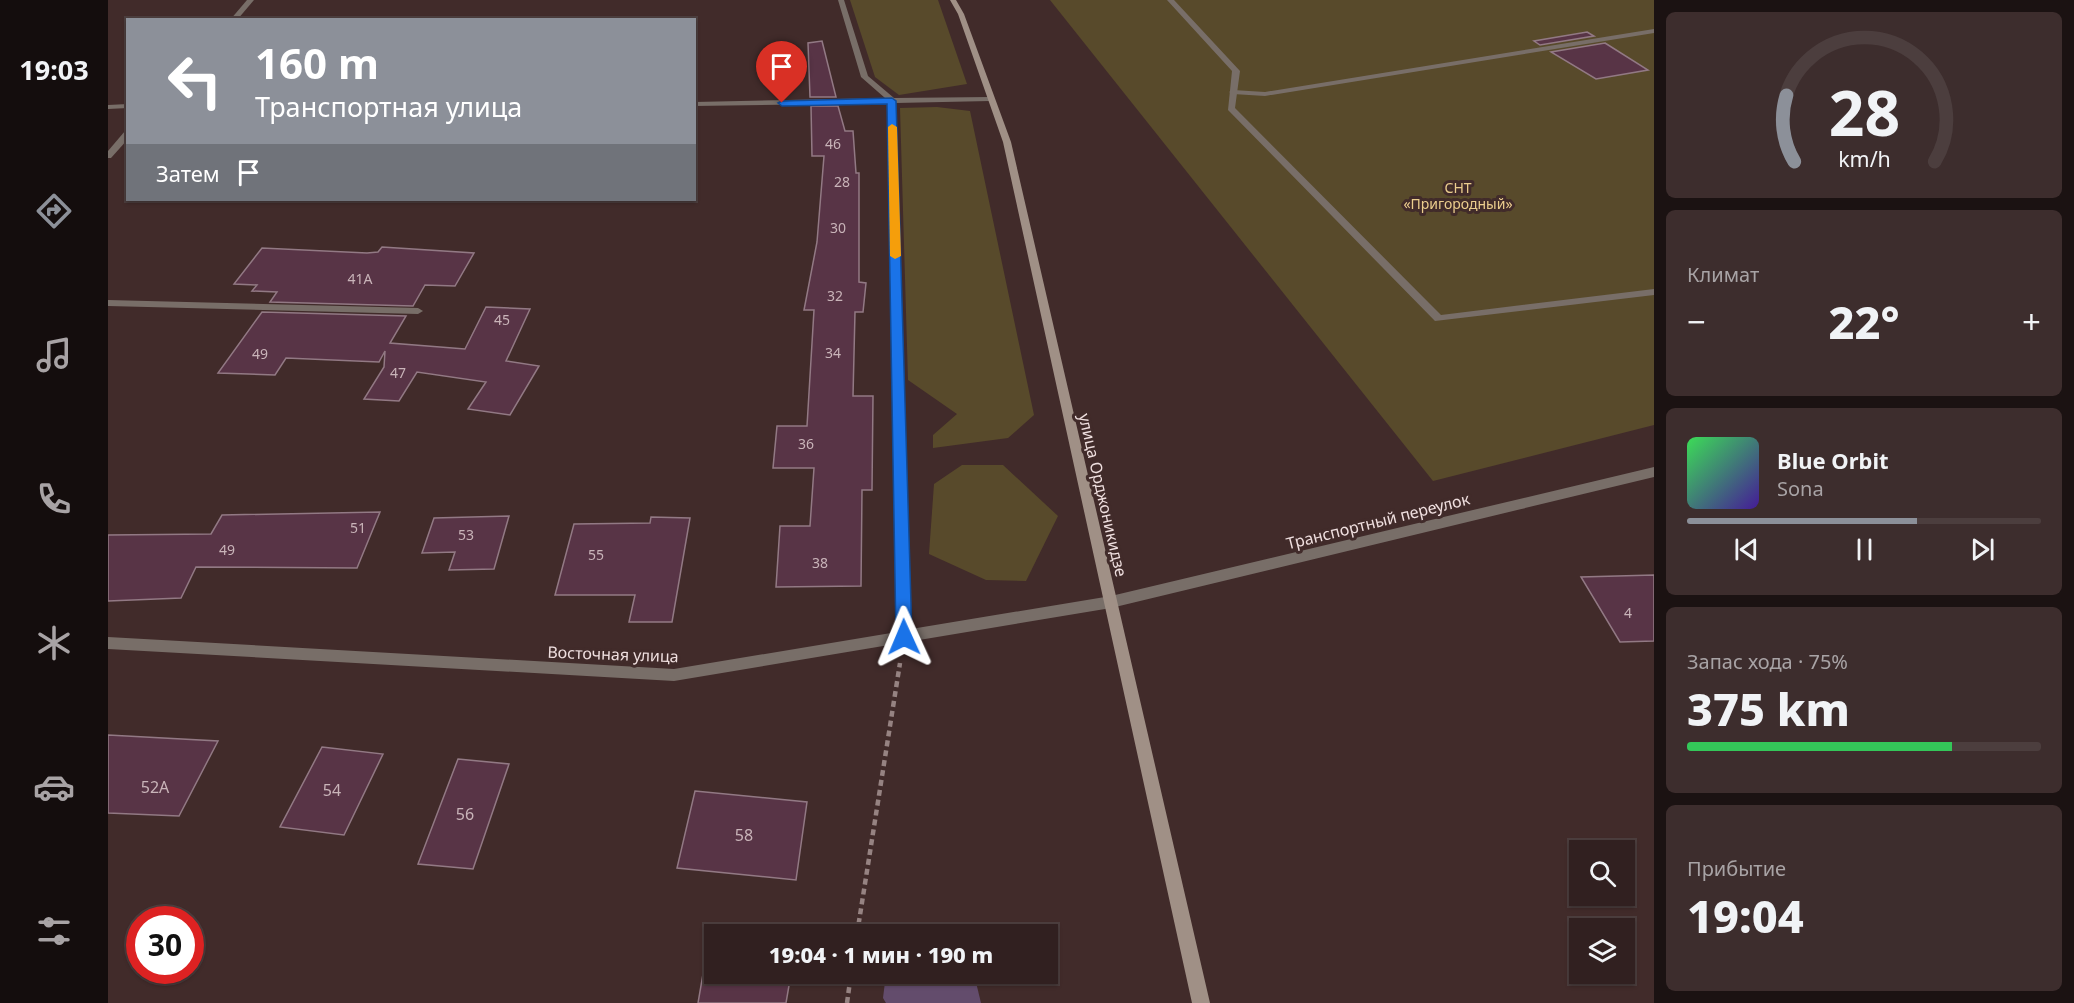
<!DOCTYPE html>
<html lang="ru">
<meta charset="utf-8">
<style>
:root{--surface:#312020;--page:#3d2d2d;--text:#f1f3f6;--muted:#a8a3a5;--line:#4c3e3e;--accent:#8c9099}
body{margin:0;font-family:"Noto Sans",sans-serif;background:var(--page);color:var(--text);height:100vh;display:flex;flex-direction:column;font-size:22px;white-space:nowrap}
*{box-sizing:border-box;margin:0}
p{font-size:20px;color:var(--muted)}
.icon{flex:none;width:33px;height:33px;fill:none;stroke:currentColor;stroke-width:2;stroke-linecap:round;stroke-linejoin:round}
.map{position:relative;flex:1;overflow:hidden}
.drawer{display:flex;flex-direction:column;gap:12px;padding:12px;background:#1b1212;width:420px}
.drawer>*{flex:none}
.top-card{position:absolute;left:18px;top:18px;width:570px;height:183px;border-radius:0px;box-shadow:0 2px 4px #0004,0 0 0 2px var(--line);background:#8c9099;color:#fff;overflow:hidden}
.controls{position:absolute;left:1461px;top:840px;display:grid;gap:12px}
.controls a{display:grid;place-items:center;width:66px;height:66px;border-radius:0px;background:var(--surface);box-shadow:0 2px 4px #0004,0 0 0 2px var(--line);font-size:30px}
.speed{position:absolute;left:18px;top:906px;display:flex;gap:12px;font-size:30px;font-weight:700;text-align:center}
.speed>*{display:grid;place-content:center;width:78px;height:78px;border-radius:50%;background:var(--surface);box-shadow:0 2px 4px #0004,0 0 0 2px var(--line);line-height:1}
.speed .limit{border:9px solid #d22;background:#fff;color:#111}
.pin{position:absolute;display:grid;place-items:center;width:51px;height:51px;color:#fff;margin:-62px -26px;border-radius:50% 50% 50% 0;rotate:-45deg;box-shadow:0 0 6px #0007}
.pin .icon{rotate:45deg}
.me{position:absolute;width:66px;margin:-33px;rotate:359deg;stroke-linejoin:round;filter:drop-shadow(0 0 4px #0008)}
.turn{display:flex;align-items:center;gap:21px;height:126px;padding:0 30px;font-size:27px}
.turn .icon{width:78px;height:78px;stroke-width:2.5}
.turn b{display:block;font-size:42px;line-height:51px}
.then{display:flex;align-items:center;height:57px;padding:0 30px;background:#0003;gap:12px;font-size:22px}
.big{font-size:45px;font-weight:800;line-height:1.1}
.drawer .card{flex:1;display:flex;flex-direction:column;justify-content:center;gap:9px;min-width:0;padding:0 21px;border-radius:9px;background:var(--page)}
.drawer .dial{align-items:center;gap:0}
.dial svg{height:156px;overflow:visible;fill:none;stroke:var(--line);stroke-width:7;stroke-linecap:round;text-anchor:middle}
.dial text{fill:var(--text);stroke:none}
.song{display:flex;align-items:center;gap:18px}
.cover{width:72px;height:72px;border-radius:9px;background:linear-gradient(135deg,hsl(130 70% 55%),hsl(260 70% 35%))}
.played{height:6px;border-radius:3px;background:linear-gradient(90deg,var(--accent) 65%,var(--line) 65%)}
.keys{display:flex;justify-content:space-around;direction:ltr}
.heat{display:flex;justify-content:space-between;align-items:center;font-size:33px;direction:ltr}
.charge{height:9px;border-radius:4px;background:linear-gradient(90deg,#34c759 75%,var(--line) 0)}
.trip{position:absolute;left:596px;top:924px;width:354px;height:60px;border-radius:0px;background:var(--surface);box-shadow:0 2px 4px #0004,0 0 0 2px var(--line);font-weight:800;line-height:60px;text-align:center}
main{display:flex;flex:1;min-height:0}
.dock{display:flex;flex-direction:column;width:108px;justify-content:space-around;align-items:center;background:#140d0d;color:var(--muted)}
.dock .icon{width:42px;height:42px}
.dock .on{color:var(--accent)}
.dock b{font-size:27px;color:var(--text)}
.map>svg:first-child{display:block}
.green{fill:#584a2b}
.water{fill:#634c6c}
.building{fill:#583446;stroke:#927984;stroke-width:1.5}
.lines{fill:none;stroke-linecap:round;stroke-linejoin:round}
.path{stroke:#968382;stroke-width:4.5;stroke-dasharray:6 4;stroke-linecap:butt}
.lane{fill:#786e68;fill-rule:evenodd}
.street{fill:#786e68;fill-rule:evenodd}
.secondary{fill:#a09086;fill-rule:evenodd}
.route{fill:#1a73e8;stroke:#114b97;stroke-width:1.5}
.slow{fill:#f59e0b}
.labels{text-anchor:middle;stroke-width:6;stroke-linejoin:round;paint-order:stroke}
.number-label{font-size:14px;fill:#c9b4b9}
.far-park-label{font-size:14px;fill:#ebcd8d;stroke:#412b2a}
.street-label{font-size:16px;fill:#efdfdf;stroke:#412b2a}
.near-number-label{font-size:16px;fill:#c9b4b9}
</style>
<main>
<nav class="dock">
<b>19:03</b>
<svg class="icon on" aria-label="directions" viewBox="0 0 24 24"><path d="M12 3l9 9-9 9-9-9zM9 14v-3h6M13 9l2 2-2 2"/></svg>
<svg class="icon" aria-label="music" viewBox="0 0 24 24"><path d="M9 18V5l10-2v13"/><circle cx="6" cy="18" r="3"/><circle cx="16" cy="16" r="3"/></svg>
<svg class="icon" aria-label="phone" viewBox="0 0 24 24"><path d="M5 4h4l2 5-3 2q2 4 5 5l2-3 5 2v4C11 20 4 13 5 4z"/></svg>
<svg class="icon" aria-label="climate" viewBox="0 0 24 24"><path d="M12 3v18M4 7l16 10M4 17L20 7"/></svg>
<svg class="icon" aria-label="car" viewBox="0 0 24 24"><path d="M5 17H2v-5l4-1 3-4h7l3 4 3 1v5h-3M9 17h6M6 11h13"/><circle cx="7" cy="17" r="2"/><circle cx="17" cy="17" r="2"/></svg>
<svg class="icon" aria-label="filters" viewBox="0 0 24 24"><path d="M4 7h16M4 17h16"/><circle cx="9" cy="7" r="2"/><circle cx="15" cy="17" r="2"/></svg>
</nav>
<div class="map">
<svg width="1546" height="1003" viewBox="0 0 1546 1003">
<rect width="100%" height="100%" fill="#412b2a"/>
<!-- green -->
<g class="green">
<path d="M742,0H830L859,84L791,95L767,77Z"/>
<path d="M942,0H1546V425L1325,481Z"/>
<path d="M829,107L862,111L926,415L900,438L825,448V435L849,414L800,380L792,108Z"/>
<path d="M854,465H895L950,516L918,581L878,580L821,554L826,484Z"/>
</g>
<!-- water -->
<path class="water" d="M778,974H866L873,1003H778L775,998Z"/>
<!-- building -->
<g class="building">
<path d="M1479,32L1486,36L1432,45L1426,41Z"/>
<path d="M714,41L728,97H702L700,43Z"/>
<path d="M1497,43L1540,70L1488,79L1443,52Z"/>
<path d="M703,106H730L737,131H745L748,173H751V282L758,283L755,312H747L745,396H765L764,490H754L753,586L668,587L672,526H702L706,468H665L669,426H699L706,310H696L709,242L716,156H704Z"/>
<path d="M274,247L366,253L347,286L317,285L305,306L162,302L169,292L144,291L149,285L126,284L154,248L259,253L270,252Z"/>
<path d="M378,307L422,309L398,361L431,366L402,415L360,409L378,382L309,372L291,401L256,399L276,367L277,351L271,362L178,358L167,375L110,373L154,312L298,316L282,343L357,349Z"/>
<path d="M272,512L249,568L88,567L73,598L0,601V535L103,534L114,515Z"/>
<path d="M401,516L386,569L341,570L347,552L314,553L326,518Z"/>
<path d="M543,517L582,518L564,622H521L527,595H447L466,524L542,523Z"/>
<path d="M1546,575V641L1512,642L1473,577Z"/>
<path d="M0,735L110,741L71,816L0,813Z"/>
<path d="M214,747L275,754L236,835L172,827Z"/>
<path d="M350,759L401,764L365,869L310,864Z"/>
<path d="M587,791L699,802L688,880L569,868Z"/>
<path d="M595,974H683L678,1003H590Z"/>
</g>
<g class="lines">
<!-- path -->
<g class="path">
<path d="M749,934L792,663"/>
<path d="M739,1003L743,974"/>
</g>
<!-- lane -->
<g class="lane">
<path d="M1546,29V33L1157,96L1125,94L1121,92L1125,90L1157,92Z"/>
<path d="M0,300L310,308L315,311L310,314L0,306Z"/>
</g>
<!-- street -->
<g class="street">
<path d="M139,0H146L129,20H122Z"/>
<path d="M730,0H736L760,76L786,98L882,97L886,99L882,101L788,103L803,629L1003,596L1546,467V477L1003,608L566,681L0,649V637L566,669L789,632L780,103L586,106V102L777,98L753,77Z"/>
<path d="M1059,0H1066L1132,71L1127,108L1333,315L1546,289V295L1327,321L1120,110L1124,71Z"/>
<path d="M20,104V108L0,109V105Z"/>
<path d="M17,131H20V139L3,158H0V151Z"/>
</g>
<!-- secondary -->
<path class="secondary" d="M842,0H848L856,14L903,142L1102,1003H1084L895,142L850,14Z"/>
</g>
<!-- route -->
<path class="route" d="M784,98L788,101L804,637L801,642L796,644L791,642L788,637L779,104L674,106L670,103L674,101Z"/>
<!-- slow -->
<path class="slow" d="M784,124L789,127L793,256L787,259L782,256L780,127Z"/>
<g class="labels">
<!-- number labels -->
<g class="number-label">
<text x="725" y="149">46</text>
<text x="734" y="187">28</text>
<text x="730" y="233">30</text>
<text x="252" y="284">41А</text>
<text x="727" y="301">32</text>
<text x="394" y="325">45</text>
<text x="725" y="358">34</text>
<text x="152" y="359">49</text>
<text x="290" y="378">47</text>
<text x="698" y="449">36</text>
<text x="250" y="533">51</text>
<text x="358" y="540">53</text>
<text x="119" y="555">49</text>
<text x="488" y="560">55</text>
<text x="712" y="568">38</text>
<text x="1520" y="618">4</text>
</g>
<!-- far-park labels -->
<g class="far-park-label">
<text x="1350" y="193">СНТ<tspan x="1350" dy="16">«Пригородный»</tspan></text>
</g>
<!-- street labels -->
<g class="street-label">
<text transform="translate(995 495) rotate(77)" y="6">улица Орджоникидзе</text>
<text transform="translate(1270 521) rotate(-14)" y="6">Транспортный переулок</text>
<text transform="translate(505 654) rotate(2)" y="6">Восточная улица</text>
</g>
<!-- near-number labels -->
<g class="near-number-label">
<text x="47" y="793">52А</text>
<text x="224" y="796">54</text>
<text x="357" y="820">56</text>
<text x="636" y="841">58</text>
</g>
</g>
</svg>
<div class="controls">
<a><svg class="icon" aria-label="search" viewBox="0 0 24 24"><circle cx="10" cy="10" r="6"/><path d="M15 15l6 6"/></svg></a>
<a><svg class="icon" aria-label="layers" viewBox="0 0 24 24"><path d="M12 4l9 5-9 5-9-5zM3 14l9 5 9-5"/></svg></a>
</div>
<div class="speed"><div class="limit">30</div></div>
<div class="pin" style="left:674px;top:103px;background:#d93025"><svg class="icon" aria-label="arrive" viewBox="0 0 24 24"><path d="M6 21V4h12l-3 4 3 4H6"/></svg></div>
<svg class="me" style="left:796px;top:637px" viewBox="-20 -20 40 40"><path d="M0-17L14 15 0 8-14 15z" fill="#1a73e8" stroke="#fff" stroke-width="4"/></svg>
<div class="trip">19:04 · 1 мин · 190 m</div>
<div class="top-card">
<div class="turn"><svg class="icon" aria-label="left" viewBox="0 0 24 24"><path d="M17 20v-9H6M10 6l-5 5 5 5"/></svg><div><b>160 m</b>Транспортная улица</div></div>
<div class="then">Затем<svg class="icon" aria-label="arrive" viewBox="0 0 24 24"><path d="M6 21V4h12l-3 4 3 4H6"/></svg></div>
</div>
</div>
<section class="drawer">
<div class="card dial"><svg viewBox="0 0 100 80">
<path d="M14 69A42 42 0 1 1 86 69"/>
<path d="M14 69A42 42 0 0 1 10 35" stroke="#8c9099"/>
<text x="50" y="56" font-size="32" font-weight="700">28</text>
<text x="50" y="72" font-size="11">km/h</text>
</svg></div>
<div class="card"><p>Климат</p>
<div class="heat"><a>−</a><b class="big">22°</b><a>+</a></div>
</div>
<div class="card">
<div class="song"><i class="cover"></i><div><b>Blue Orbit</b><p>Sona</p></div></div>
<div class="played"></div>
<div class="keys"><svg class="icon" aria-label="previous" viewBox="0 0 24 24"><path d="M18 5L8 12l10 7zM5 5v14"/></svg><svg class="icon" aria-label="pause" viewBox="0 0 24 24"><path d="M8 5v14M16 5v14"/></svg><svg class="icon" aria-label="next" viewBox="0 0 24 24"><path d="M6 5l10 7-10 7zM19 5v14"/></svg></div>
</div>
<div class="card"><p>Запас хода · 75%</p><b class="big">375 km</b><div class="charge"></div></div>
<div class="card"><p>Прибытие</p><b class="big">19:04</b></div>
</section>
</main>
